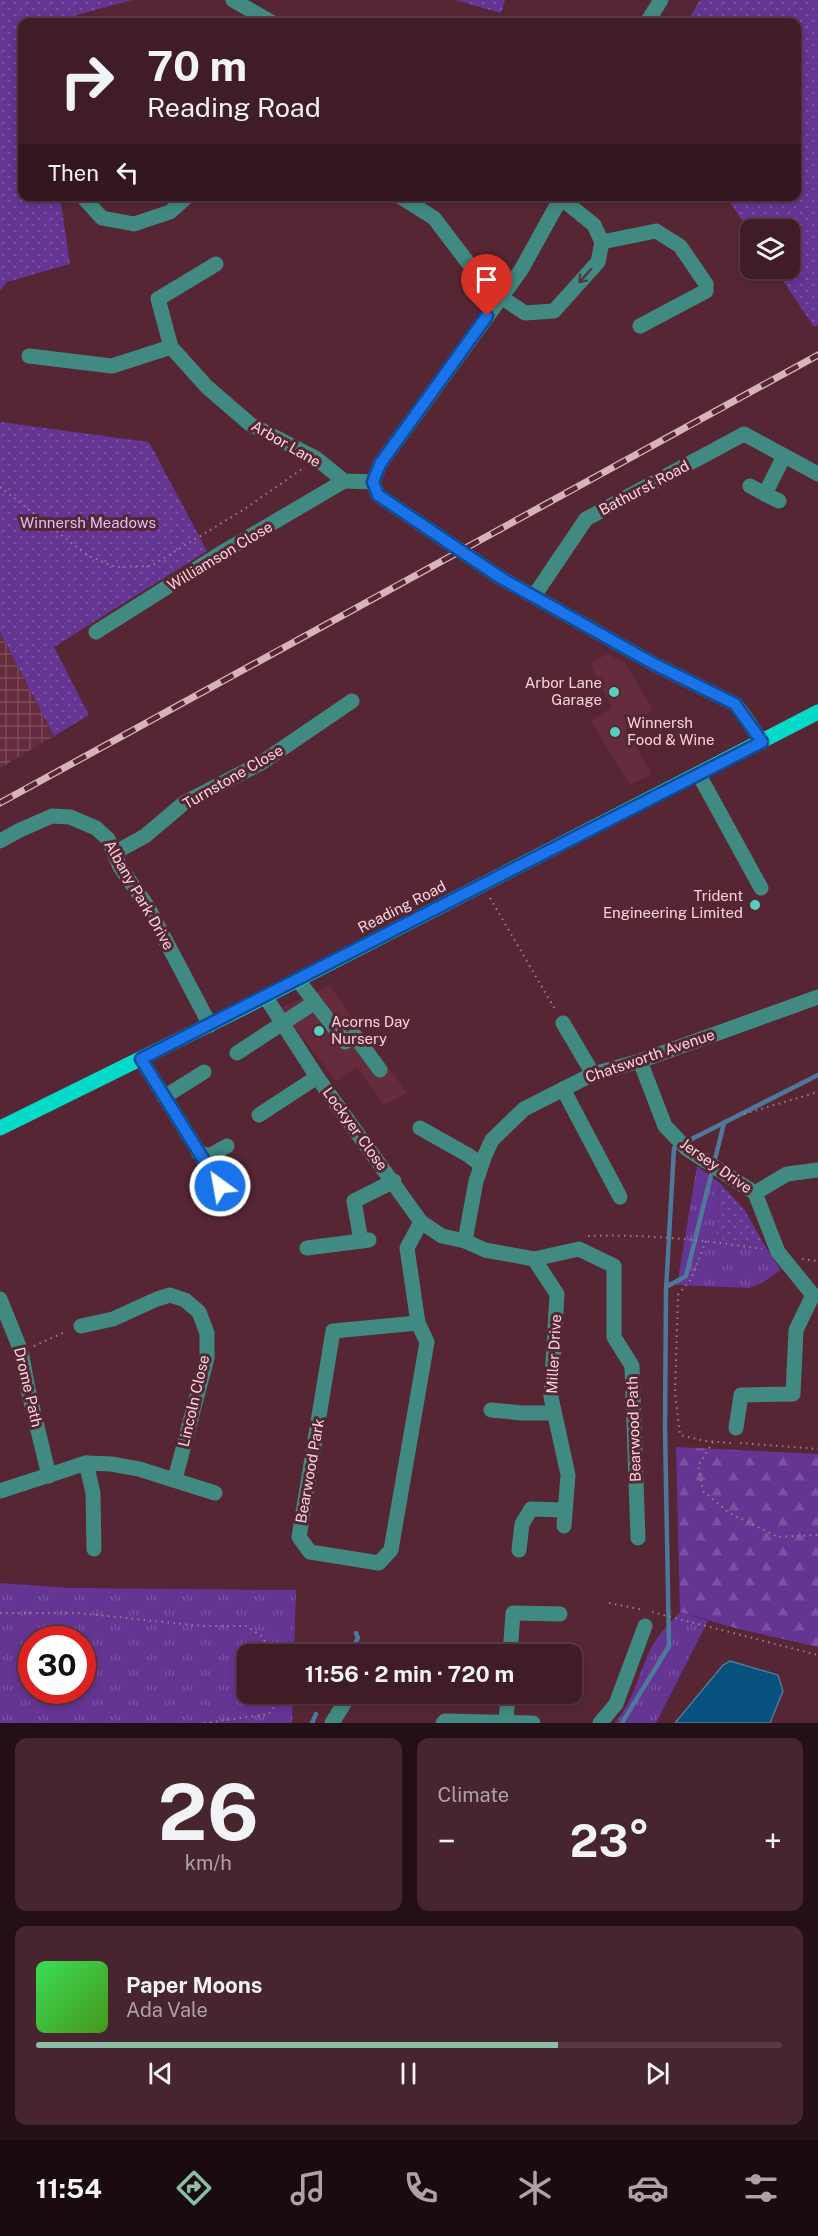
<!DOCTYPE html>
<meta charset="utf-8">
<style>
:root{--surface:#401c27;--page:#47252f;--text:#f1f3f6;--muted:#aea1a7;--line:#593a44;--accent:#8abfa5}
body{margin:0;font-family:"Public Sans",sans-serif;background:var(--page);color:var(--text);height:100vh;display:flex;flex-direction:column;font-size:22px;white-space:nowrap}
*{box-sizing:border-box;margin:0}
p{font-size:20px;color:var(--muted)}
.icon{flex:none;width:33px;height:33px;fill:none;stroke:currentColor;stroke-width:2;stroke-linecap:round;stroke-linejoin:round}
.map{position:relative;height:1723px;overflow:hidden}
.drawer{display:flex;flex-direction:column;gap:15px;padding:15px;background:#230f15;flex:1}
.drawer>*{flex:none}
.hud{position:absolute;left:18px;top:18px;width:783px;height:183px;border-radius:12px;box-shadow:0 3px 9px #0003,0 0 0 2px var(--line);background:#401c27;color:var(--text);overflow:hidden}
.buttons{position:absolute;left:740px;top:219px;display:grid;gap:12px}
.buttons a{display:grid;place-items:center;width:60px;height:60px;border-radius:12px;background:var(--surface);box-shadow:0 3px 9px #0003,0 0 0 2px var(--line);font-size:30px}
.speed{position:absolute;left:18px;top:1626px;display:flex;gap:12px;font-size:30px;font-weight:700;text-align:center}
.speed>*{display:grid;place-content:center;width:78px;height:78px;border-radius:50%;background:var(--surface);box-shadow:0 3px 9px #0003,0 0 0 2px var(--line);line-height:1}
.speed .limit{border:9px solid #d22;background:#fff;color:#111}
.pin{position:absolute;display:grid;place-items:center;width:51px;height:51px;color:#fff;margin:-62px -26px;border-radius:50% 50% 50% 0;rotate:-45deg;box-shadow:0 0 6px #0007}
.pin .icon{rotate:45deg}
.me{position:absolute;width:66px;margin:-33px;rotate:328deg;stroke-linejoin:round;filter:drop-shadow(0 0 4px #0008)}
.turn{display:flex;align-items:center;gap:21px;height:126px;padding:0 30px;font-size:27px}
.turn .icon{width:78px;height:78px;stroke-width:2.5}
.turn b{display:block;font-size:42px;line-height:51px}
.then{display:flex;align-items:center;height:57px;padding:0 30px;background:#0003;gap:12px;font-size:22px}
.big{font-size:45px;font-weight:700;line-height:1.1}
.drawer .card{flex:1;display:flex;flex-direction:column;justify-content:center;gap:9px;min-width:0;padding:0 21px;border-radius:12px;background:var(--page)}
.drawer .dial{align-items:center;gap:0}
.dial b{font-size:78px;line-height:1}
.song{display:flex;align-items:center;gap:18px}
.cover{width:72px;height:72px;border-radius:9px;background:linear-gradient(135deg,hsl(130 70% 55%),hsl(100 70% 35%))}
.played{height:6px;border-radius:3px;background:linear-gradient(90deg,var(--accent) 70%,var(--line) 70%)}
.keys{display:flex;justify-content:space-around;direction:ltr}
.heat{display:flex;justify-content:space-between;align-items:center;font-size:33px;direction:ltr}
.drawer .tiles{flex:1;display:grid;gap:15px;grid-template-columns:1fr 1fr}
.card:last-child{grid-column:span 2}
.trip{position:absolute;left:237px;top:1644px;width:345px;height:60px;border-radius:12px;background:var(--surface);box-shadow:0 3px 9px #0003,0 0 0 2px var(--line);font-weight:700;line-height:60px;text-align:center}
.tab-bar{display:flex;height:96px;justify-content:space-around;align-items:center;background:#1a0b10;color:var(--muted)}
.tab-bar .icon{width:42px;height:42px}
.tab-bar .on{color:var(--accent)}
.tab-bar b{font-size:27px;color:var(--text)}
.map>svg:first-child{display:block}
.built{fill:#642c3c}
.industrial{fill:url(#industrial-grid)}
.grass{fill:url(#grass-tufts);fill-rule:evenodd}
.forest{fill:url(#forest-firs)}
.park{fill:url(#park-dots)}
.water{fill:#07517f;stroke:#4e799b;stroke-width:1.5}
.lines{fill:none;stroke-linecap:round;stroke-linejoin:round}
.stream{stroke:#4e799b;stroke-width:4.5}
.path{stroke:#a47b85;stroke-width:2;stroke-dasharray:1.5 4.5;stroke-linecap:butt}
.minor{stroke:#418a81;stroke-width:15}
.major{stroke:#03dbc8;stroke-width:15}
.rail-casing{stroke:#d7b4bb;stroke-width:7}
.rail{stroke:#562634;stroke-width:4.5;stroke-dasharray:14;stroke-linecap:butt}
.oneway{stroke:#533540}
.route-casing{stroke:#114b97;stroke-width:15}
.route{stroke:#1a73e8;stroke-width:10}
.poi-dot{fill:#58cebf;stroke:#562634;stroke-width:2}
.labels{text-anchor:middle;stroke-width:6;stroke-linejoin:round;paint-order:stroke}
.street-label{font-size:15px;fill:#f5d5db;stroke:#562634}
.park-label{font-size:15px;fill:#d9c1f8;stroke:#562634}
.poi-label{font-size:15px;fill:#f5d5db;stroke:#562634;text-anchor:end}
</style>
<div class="map">
<svg width="818" height="1723" viewBox="0 0 818 1723">
<defs>
<pattern id="industrial-grid" width="8" height="8" patternUnits="userSpaceOnUse" patternTransform="scale(1.5)"><rect width="8" height="8" fill="#642c3c"/><path d="M0 4h8M4 0v8" fill="none" stroke="#7b4a58"/></pattern>
<pattern id="grass-tufts" width="24" height="20" patternUnits="userSpaceOnUse" patternTransform="scale(1.5)"><rect width="24" height="20" fill="#643593"/><path d="M3 7l-1-3M5 7V3M7 7l1-3M15 17l-1-3M17 17v-4M19 17l1-3" fill="none" stroke="#7b51a2"/></pattern>
<pattern id="forest-firs" width="22" height="20" patternUnits="userSpaceOnUse" patternTransform="scale(1.5)"><rect width="22" height="20" fill="#643593"/><path d="M5 1l3.5 6h-7zM16 11l3.5 6h-7z" fill="#7b51a2"/></pattern>
<pattern id="park-dots" width="8" height="8" patternUnits="userSpaceOnUse" patternTransform="scale(1.5)"><rect width="8" height="8" fill="#643593"/><path d="M2 2h.1M6 6h.1" fill="none" stroke="#7b51a2" stroke-width="1.8" stroke-linecap="round"/></pattern>
</defs>
<rect width="100%" height="100%" fill="#562634"/>
<!-- built -->
<g class="built">
<path d="M607,654L625,663L653,710L625,727L652,774L630,785L591,721L612,707L590,664Z"/>
<path d="M330,986L362,1031L407,1093L384,1105L357,1067L336,1082L281,1008Z"/>
</g>
<!-- industrial -->
<path class="industrial" d="M0,632L54,736L0,768Z"/>
<!-- grass -->
<g class="grass">
<path d="M697,1166L720,1183L716,1238L765,1246L781,1270L762,1283L749,1288L677,1285Z"/>
<path d="M0,1583L70,1588L296,1590L294,1654H248V1694H293L292,1723H0ZM32,1640H82V1690H32Z"/>
<path d="M680,1612L708,1621L656,1723H615C634,1699 638,1676 650,1650C657,1635 669,1624 680,1612Z"/>
</g>
<!-- forest -->
<path class="forest" d="M676,1447L818,1454V1647L735,1628L680,1612Z"/>
<!-- park -->
<g class="park">
<path d="M0,0H132L51,22H22V196L60,197L70,264L7,282L0,291Z"/>
<path d="M455,0H505L501,13Z"/>
<path d="M700,0H818V325L814,327L775,269L789,268V230H750V232L726,197L796,196V22H687Z"/>
<path d="M0,422L149,442L207,551L54,647L89,715L54,736L0,632Z"/>
<path d="M720,1183L744,1209L765,1246L716,1238Z"/>
</g>
<!-- water -->
<path class="water" d="M730,1661L778,1675L783,1691L770,1723H675L723,1665Z"/>
<g class="lines">
<!-- stream -->
<g class="stream">
<path d="M666,1287L686,1276L724,1123"/>
<path d="M349,1654L358,1638L356,1633"/>
<path d="M312,1723L316,1714"/>
<path d="M622,1723L669,1646L665,1429L666,1291L674,1148L818,1075"/>
</g>
<!-- path -->
<g class="path">
<path d="M0,487L87,555L115,567L151,566L243,510L302,469"/>
<path d="M490,898L556,1011"/>
<path d="M744,1114L818,1092"/>
<path d="M588,1236C646,1234 704,1240 762,1249"/>
<path d="M706,1241L691,1279L678,1295L675,1393L680,1435L705,1441L731,1443"/>
<path d="M802,1259L818,1261"/>
<path d="M34,1346L67,1331"/>
<path d="M713,1442L698,1466L703,1491L729,1513L778,1537L818,1535"/>
<path d="M740,1443L818,1449"/>
<path d="M609,1603L644,1610"/>
<path d="M652,1612L818,1655"/>
<path d="M0,1613H79L201,1626H247L261,1636L274,1654"/>
<path d="M309,1694L327,1705"/>
<path d="M204,1723L269,1714L276,1704L280,1694"/>
</g>
<!-- minor -->
<g class="minor">
<path d="M233,0L271,22"/>
<path d="M647,22L661,0"/>
<path d="M82,196L102,218L134,224L170,212L188,196"/>
<path d="M399,196L434,218L469,264L501,297L525,313L554,311L598,262L602,242L594,225L562,199"/>
<path d="M562,196L521,270L380,464L373,482L378,495L501,578L654,664L735,704L743,714L762,742"/>
<path d="M602,242L656,231L680,246L706,284V291L640,326"/>
<path d="M216,264L158,299L171,347L207,387L250,424L317,459L344,481L373,482"/>
<path d="M29,356L112,366L171,347"/>
<path d="M750,486L765,494L784,456"/>
<path d="M765,494L779,501"/>
<path d="M534,596L586,519L744,434L818,474"/>
<path d="M96,632L218,555L344,481"/>
<path d="M699,775L761,888"/>
<path d="M0,841L20,830L52,816L70,817L96,828L108,839L120,867L148,907L210,1025"/>
<path d="M114,853L145,836L184,803L261,763L352,701"/>
<path d="M298,980L345,1042L355,1036L380,1070"/>
<path d="M265,996L317,1077L421,1222L442,1236L465,1241L485,1250L534,1259L579,1249L614,1266V1337L632,1366L638,1538"/>
<path d="M563,1023L593,1074"/>
<path d="M237,1053L309,1006"/>
<path d="M141,1059L220,1186"/>
<path d="M640,1061L665,1126L687,1149L755,1193L778,1252L813,1295L818,1296"/>
<path d="M563,1089L620,1197"/>
<path d="M164,1097L204,1072"/>
<path d="M259,1115L317,1077"/>
<path d="M420,1128L468,1155L480,1164"/>
<path d="M198,1152L209,1156L227,1146"/>
<path d="M755,1193L787,1174L818,1170"/>
<path d="M361,1241L354,1201L394,1181"/>
<path d="M465,1241L476,1181L485,1155L492,1140L524,1109L593,1074L640,1061L818,997"/>
<path d="M307,1248L369,1240"/>
<path d="M534,1259L557,1294L551,1397L568,1475L564,1526"/>
<path d="M0,1299L21,1351L28,1389L49,1476"/>
<path d="M418,1323L427,1342L391,1550L379,1563L310,1552L299,1537L333,1331L418,1323L407,1248L421,1222"/>
<path d="M81,1326L113,1319L157,1299L170,1295L185,1300L199,1312L207,1333V1358L175,1479"/>
<path d="M491,1410L522,1413H554"/>
<path d="M736,1428L741,1395L793,1394L796,1330L813,1295"/>
<path d="M86,1463L93,1493L94,1549"/>
<path d="M0,1491L86,1463L111,1464L139,1469L215,1493"/>
<path d="M519,1550L522,1524L531,1509L565,1510"/>
<path d="M510,1654L513,1613L560,1614"/>
<path d="M506,1722L508,1694"/>
<path d="M332,1723L350,1694"/>
<path d="M443,1723L445,1721L533,1723"/>
<path d="M600,1723L616,1704L645,1626"/>
</g>
<!-- major -->
<path class="major" d="M0,1128L239,1010L818,712"/>
<!-- rail casing -->
<g class="rail-casing">
<path id="rail" d="M0,803L818,355"/>
</g>
<!-- rail -->
<use href="#rail" class="rail"/>
</g>
<!-- one-way arrows -->
<defs><path id="oneway-shaft" d="M-6 0H5M1.5-3L5.5 0L1.5 3" fill="none" stroke-width="1.6" stroke-linecap="round" stroke-linejoin="round" transform="scale(1.5)"/></defs>
<use class="oneway" href="#oneway-shaft" transform="translate(585 276) rotate(132)"/>
<g class="lines">
<!-- route casing -->
<g class="route-casing">
<path id="route" d="M220,1186L141,1059L762,742L735,704L654,664L501,578L378,495L373,482L380,464L487,316"/>
</g>
<!-- route -->
<use href="#route" class="route"/>
</g>
<!-- markers -->
<g class="poi-dot">
<circle cx="614" cy="692" r="6"/>
<circle cx="615" cy="732" r="6"/>
<circle cx="755" cy="905" r="6"/>
<circle cx="319" cy="1031" r="6"/>
</g>
<g class="labels">
<!-- street labels -->
<g class="street-label">
<text transform="translate(286 444) rotate(30)" y="5">Arbor Lane</text>
<text transform="translate(644 488) rotate(-28)" y="5">Bathurst Road</text>
<text transform="translate(220 556) rotate(-31)" y="5">Williamson Close</text>
<text transform="translate(233 777) rotate(-30)" y="5">Turnstone Close</text>
<text transform="translate(139 895) rotate(60)" y="5">Albany Park Drive</text>
<text transform="translate(402 907) rotate(-27)" y="5">Reading Road</text>
<text transform="translate(650 1056) rotate(-19)" y="5">Chatsworth Avenue</text>
<text transform="translate(355 1129) rotate(54)" y="5">Lockyer Close</text>
<text transform="translate(716 1166) rotate(35)" y="5">Jersey Drive</text>
<text transform="translate(554 1354) rotate(-87)" y="5">Miller Drive</text>
<text transform="translate(28 1387) rotate(77)" y="5">Drome Path</text>
<text transform="translate(194 1401) rotate(-77)" y="5">Lincoln Close</text>
<text transform="translate(634 1429) rotate(-92)" y="5">Bearwood Path</text>
<text transform="translate(310 1471) rotate(-80)" y="5">Bearwood Park</text>
</g>
<!-- park labels -->
<g class="park-label">
<text x="88" y="528">Winnersh Meadows</text>
</g>
<!-- poi labels -->
<g class="poi-label">
<text x="602" y="688">Arbor Lane<tspan x="602" dy="17">Garage</tspan></text>
<text x="627" y="728" text-anchor="start">Winnersh<tspan x="627" dy="17">Food &amp; Wine</tspan></text>
<text x="743" y="901">Trident<tspan x="743" dy="17">Engineering Limited</tspan></text>
<text x="331" y="1027" text-anchor="start">Acorns Day<tspan x="331" dy="17">Nursery</tspan></text>
</g>
</g>
</svg>
<div class="buttons">
<a><svg class="icon" aria-label="layers" viewBox="0 0 24 24"><path d="M12 4l9 5-9 5-9-5zM3 14l9 5 9-5"/></svg></a>
</div>
<div class="speed"><div class="limit">30</div></div>
<div class="pin" style="left:487px;top:316px;background:#d93025"><svg class="icon" aria-label="arrive" viewBox="0 0 24 24"><path d="M6 21V4h12l-3 4 3 4H6"/></svg></div>
<svg class="me" style="left:220px;top:1186px" viewBox="-20 -20 40 40"><circle r="17" fill="#1a73e8" stroke="#fff" stroke-width="3"/><path d="M0-11L8 9 0 5-8 9z" fill="#fff"/></svg>
<div class="trip">11:56 · 2 min · 720 m</div>
<div class="hud">
<div class="turn"><svg class="icon" aria-label="right" viewBox="0 0 24 24"><path d="M7 20v-9h11M14 6l5 5-5 5"/></svg><div><b>70 m</b>Reading Road</div></div>
<div class="then">Then<svg class="icon" aria-label="left" viewBox="0 0 24 24"><path d="M17 20v-9H6M10 6l-5 5 5 5"/></svg></div>
</div>
</div>
<section class="drawer">
<div class="tiles">
<div class="card dial"><b>26</b><p>km/h</p></div>
<div class="card"><p>Climate</p>
<div class="heat"><a>−</a><b class="big">23°</b><a>+</a></div>
</div>
<div class="card">
<div class="song"><i class="cover"></i><div><b>Paper Moons</b><p>Ada Vale</p></div></div>
<div class="played"></div>
<div class="keys"><svg class="icon" aria-label="previous" viewBox="0 0 24 24"><path d="M18 5L8 12l10 7zM5 5v14"/></svg><svg class="icon" aria-label="pause" viewBox="0 0 24 24"><path d="M8 5v14M16 5v14"/></svg><svg class="icon" aria-label="next" viewBox="0 0 24 24"><path d="M6 5l10 7-10 7zM19 5v14"/></svg></div>
</div>
</div>
</section>
<nav class="tab-bar">
<b>11:54</b>
<svg class="icon on" aria-label="directions" viewBox="0 0 24 24"><path d="M12 3l9 9-9 9-9-9zM9 14v-3h6M13 9l2 2-2 2"/></svg>
<svg class="icon" aria-label="music" viewBox="0 0 24 24"><path d="M9 18V5l10-2v13"/><circle cx="6" cy="18" r="3"/><circle cx="16" cy="16" r="3"/></svg>
<svg class="icon" aria-label="phone" viewBox="0 0 24 24"><path d="M5 4h4l2 5-3 2q2 4 5 5l2-3 5 2v4C11 20 4 13 5 4z"/></svg>
<svg class="icon" aria-label="climate" viewBox="0 0 24 24"><path d="M12 3v18M4 7l16 10M4 17L20 7"/></svg>
<svg class="icon" aria-label="car" viewBox="0 0 24 24"><path d="M5 17H2v-5l4-1 3-4h7l3 4 3 1v5h-3M9 17h6M6 11h13"/><circle cx="7" cy="17" r="2"/><circle cx="17" cy="17" r="2"/></svg>
<svg class="icon" aria-label="filters" viewBox="0 0 24 24"><path d="M4 7h16M4 17h16"/><circle cx="9" cy="7" r="2"/><circle cx="15" cy="17" r="2"/></svg>
</nav>
